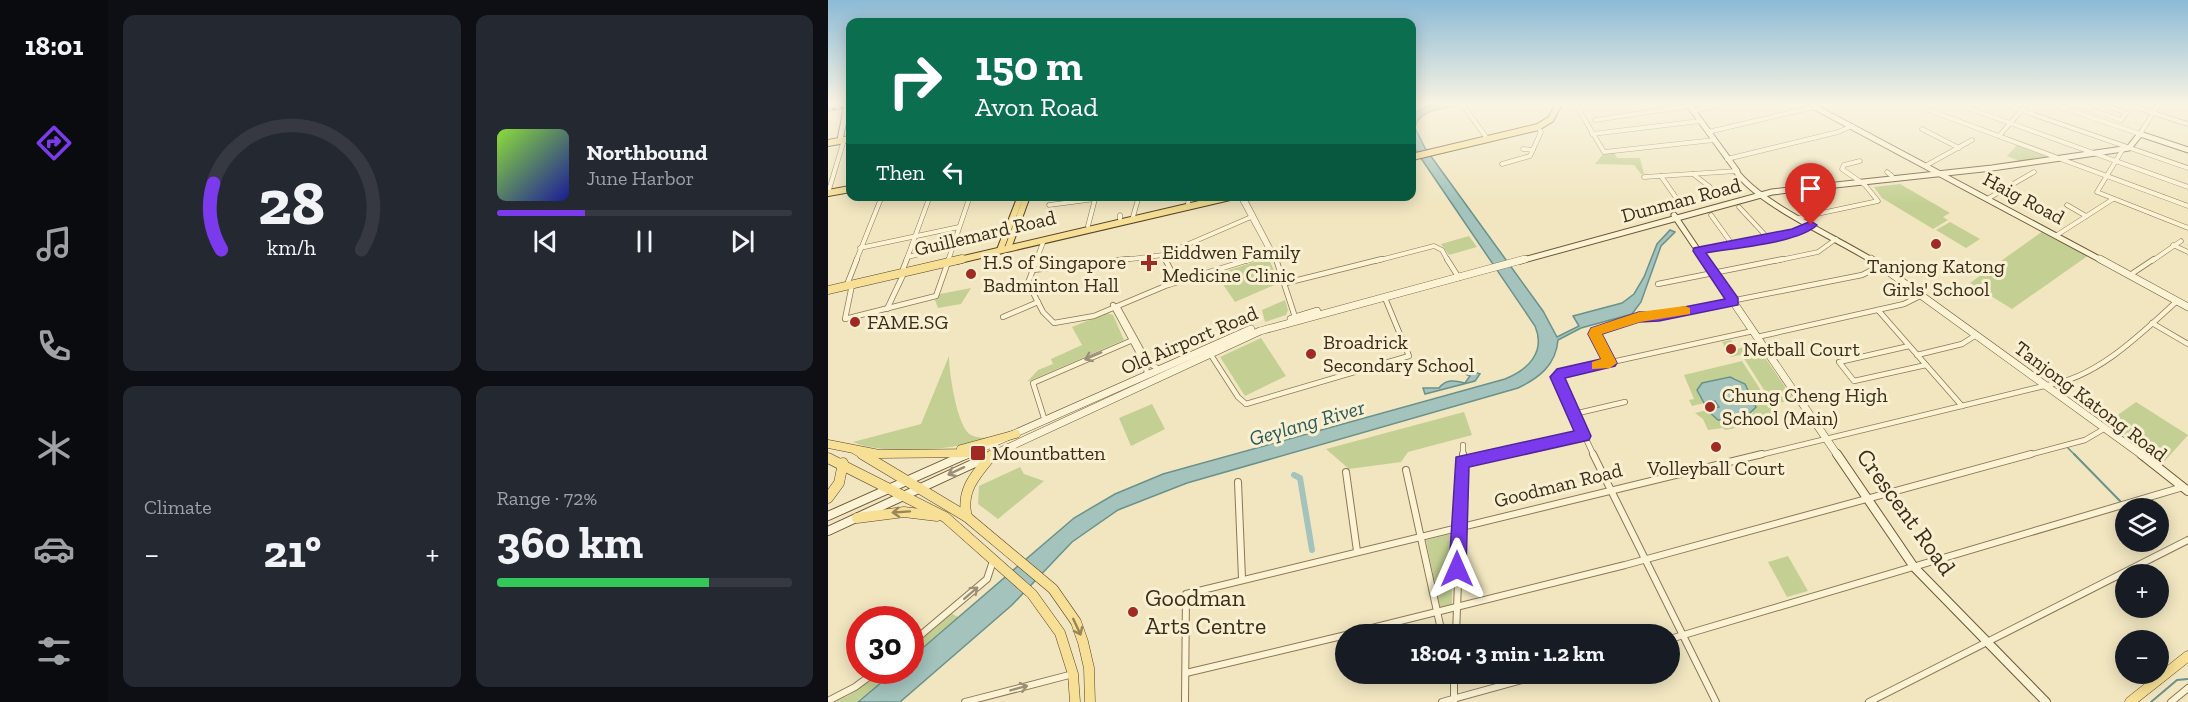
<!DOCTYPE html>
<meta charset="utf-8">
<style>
:root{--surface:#171b24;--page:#242831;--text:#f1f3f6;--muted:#9ea1a6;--line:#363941;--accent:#7c3aed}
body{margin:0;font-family:"Zilla Slab",serif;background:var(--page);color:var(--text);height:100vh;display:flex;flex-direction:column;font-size:22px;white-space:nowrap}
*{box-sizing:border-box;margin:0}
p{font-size:20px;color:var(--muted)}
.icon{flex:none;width:33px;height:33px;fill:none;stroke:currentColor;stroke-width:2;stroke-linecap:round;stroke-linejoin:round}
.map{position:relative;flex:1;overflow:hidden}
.sheet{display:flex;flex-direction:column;gap:15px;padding:15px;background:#0d0f14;width:720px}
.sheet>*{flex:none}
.guide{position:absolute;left:18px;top:18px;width:570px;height:183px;border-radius:12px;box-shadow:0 3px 15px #0003;background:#0b6e4f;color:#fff;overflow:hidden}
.tools{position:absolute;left:1287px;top:498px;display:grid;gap:12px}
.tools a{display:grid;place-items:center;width:54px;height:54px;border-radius:50%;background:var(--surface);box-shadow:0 3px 15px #0003;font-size:30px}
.speed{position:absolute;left:18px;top:606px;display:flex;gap:12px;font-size:30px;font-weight:700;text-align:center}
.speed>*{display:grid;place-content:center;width:78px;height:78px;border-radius:50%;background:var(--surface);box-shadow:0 3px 15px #0003;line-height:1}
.speed .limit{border:9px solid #d22;background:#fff;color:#111}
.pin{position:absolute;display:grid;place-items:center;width:51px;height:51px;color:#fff;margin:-62px -26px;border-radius:50% 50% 50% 0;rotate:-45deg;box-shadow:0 0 6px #0007}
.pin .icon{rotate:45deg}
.me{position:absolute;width:66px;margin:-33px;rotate:0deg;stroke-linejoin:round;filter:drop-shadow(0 0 4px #0008)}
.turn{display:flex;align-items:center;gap:21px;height:126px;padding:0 30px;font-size:27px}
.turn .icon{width:78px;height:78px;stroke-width:2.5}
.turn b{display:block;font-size:42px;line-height:51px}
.then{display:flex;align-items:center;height:57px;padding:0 30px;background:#0003;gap:12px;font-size:22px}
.big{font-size:45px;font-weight:800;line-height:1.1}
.sheet .widget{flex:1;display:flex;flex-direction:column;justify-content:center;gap:9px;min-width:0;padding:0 21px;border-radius:12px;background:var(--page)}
.sheet .dial{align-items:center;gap:0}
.dial svg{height:156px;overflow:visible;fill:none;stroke:var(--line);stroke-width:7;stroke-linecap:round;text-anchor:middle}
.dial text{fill:var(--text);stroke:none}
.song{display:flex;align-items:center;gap:18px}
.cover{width:72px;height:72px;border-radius:9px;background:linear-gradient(135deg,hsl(90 70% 55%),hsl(240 70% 35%))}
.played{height:6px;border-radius:3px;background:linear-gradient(90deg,var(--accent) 30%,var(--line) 30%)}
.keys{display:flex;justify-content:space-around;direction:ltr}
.heat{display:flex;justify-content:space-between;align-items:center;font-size:33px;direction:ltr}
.charge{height:9px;border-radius:4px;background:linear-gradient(90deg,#34c759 72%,var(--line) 0)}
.sheet .tiles{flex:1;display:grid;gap:15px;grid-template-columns:repeat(2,1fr)}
.trip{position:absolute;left:507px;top:624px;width:345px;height:60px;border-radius:30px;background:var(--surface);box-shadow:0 3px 15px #0003;font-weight:800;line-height:60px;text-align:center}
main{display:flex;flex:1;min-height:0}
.tab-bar{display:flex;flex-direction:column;width:108px;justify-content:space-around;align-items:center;background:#090b0e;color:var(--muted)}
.tab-bar .icon{width:42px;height:42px}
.tab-bar .active{color:var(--accent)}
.tab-bar b{font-size:27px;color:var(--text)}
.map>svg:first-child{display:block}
.green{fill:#c4d093}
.water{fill:#a3c3bc;stroke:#6a928b;stroke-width:1.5}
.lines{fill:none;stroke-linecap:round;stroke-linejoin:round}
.stream-far1{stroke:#6a928b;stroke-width:1.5}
.stream{stroke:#6a928b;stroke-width:2}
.canal{stroke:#a3c3bc;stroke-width:6}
.street-far2-casing{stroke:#8c7757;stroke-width:5}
.street-far1-casing{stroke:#8c7757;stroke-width:6}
.street-casing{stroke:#8c7757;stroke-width:8}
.secondary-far2-casing{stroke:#6d583a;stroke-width:7}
.secondary-far1-casing{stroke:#6d583a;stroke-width:8}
.secondary-casing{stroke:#6d583a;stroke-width:10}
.primary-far2-casing{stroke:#59442b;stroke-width:8}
.primary-far1-casing{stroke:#59442b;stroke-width:9}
.primary-casing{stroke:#59442b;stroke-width:11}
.street-far2{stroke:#fbf3d4;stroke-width:4}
.street-far1{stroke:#fbf3d4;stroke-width:4.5}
.street{stroke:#fbf3d4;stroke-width:6}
.secondary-far2{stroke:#fbf3d4;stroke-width:5}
.secondary-far1{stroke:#fbf3d4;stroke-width:7}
.secondary{stroke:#fbf3d4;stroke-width:8}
.primary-far2{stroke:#f7e095;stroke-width:6}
.primary-far1{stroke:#f7e095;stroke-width:8}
.primary{stroke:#f7e095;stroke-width:10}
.rail-casing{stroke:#3a2d1c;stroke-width:3}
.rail{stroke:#f8f0d1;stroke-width:1.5;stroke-dasharray:4;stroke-linecap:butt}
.oneway{stroke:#9a9078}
.oneway2{stroke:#988658}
.route{fill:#7c3aed;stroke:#51269a;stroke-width:1.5}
.slow{fill:#f59e0b}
.poi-dot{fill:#9f2b22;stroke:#f8f0d1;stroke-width:2}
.labels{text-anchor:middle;stroke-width:6;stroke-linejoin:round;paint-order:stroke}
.street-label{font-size:20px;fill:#3a2d1c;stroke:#f8f0d1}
.poi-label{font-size:20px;fill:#3a2d1c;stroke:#f8f0d1;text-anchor:start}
.water-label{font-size:21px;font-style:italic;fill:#2a5a5b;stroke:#f8f0d1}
.near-street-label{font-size:24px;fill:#3a2d1c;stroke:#f8f0d1}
.near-poi-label{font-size:24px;fill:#3a2d1c;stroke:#f8f0d1;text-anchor:start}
</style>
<main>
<nav class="tab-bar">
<b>18:01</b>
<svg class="icon active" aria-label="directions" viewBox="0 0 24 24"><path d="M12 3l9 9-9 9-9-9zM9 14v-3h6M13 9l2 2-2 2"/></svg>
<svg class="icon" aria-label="music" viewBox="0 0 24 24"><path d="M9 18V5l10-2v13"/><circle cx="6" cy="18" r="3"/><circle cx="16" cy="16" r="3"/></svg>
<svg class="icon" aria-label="phone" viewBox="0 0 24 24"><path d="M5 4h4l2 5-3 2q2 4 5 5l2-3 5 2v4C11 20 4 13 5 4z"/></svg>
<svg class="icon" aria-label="climate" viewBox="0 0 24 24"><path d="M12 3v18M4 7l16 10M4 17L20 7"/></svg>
<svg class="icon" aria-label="car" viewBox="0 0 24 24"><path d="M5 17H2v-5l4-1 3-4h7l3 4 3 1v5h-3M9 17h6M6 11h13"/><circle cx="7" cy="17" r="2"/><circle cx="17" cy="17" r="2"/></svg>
<svg class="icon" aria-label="filters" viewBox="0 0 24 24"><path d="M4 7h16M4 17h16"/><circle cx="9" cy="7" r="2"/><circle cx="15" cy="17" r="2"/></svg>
</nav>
<section class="sheet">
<div class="tiles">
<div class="widget dial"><svg viewBox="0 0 100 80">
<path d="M14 69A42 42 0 1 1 86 69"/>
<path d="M14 69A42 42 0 0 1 10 35" stroke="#7c3aed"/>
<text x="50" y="56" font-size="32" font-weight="700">28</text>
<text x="50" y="72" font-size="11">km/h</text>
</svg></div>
<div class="widget">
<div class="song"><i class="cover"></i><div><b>Northbound</b><p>June Harbor</p></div></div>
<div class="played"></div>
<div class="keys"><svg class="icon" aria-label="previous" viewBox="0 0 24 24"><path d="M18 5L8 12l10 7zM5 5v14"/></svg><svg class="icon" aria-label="pause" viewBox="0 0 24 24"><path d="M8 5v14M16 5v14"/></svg><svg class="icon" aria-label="next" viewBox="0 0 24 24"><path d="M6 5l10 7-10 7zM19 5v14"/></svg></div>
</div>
<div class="widget"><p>Climate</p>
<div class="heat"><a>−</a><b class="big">21°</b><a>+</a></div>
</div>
<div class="widget"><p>Range · 72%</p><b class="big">360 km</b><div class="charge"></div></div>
</div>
</section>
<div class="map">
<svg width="1360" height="702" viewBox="0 0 1360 702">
<rect width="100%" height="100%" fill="#f1e6c0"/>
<!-- green -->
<g class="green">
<path d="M1189,145L1221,157V158L1194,162L1179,156Z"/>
<path d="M786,152L789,158H812L816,174H813L806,165L767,164L776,153Z"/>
<path d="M1072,184L1122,213L1115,217L1120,220L1105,229L1054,198L1046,187Z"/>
<path d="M1122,222L1152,239L1138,248L1108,230Z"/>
<path d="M1215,231L1261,255L1184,309L1142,283Z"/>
<path d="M641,236L649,247L621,255L613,244Z"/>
<path d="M436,259L442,261L451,283L407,302L388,274Z"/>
<path d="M143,288L133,304L110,308L107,300L112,294Z"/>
<path d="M457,300L460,310L458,315L437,322L434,310Z"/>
<path d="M279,313L285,315L296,340L199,382L210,370L225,364L223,359L254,345L244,327Z"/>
<path d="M433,338L458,376L417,396L392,357Z"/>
<path d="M903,340L909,349L920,346L918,342L926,340L933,350L903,357L894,342Z"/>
<path d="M934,353L966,400L945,404L915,357Z"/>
<path d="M121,356C121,372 129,428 143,435C153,440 165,437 175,434C141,449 58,457 25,442L93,424Z"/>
<path d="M914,361L952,420L897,430L895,428L880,430L875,419L867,413L879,410C890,425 911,423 925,413L917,384L907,378L871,395L876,403L864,406L861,400L866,399L856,375Z"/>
<path d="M1308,402L1360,435L1335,463L1280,422Z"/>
<path d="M324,404L337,429L303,446L291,418Z"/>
<path d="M636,412L644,435L580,452L573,462L521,469L498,449Z"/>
<path d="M192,467L196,474L216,481L170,519L150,504L151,486Z"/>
<path d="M623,534L624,605L612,608L598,540Z"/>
<path d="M960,556L980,591L959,597L940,562Z"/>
<path d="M123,613L130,617L83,657V647Z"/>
<path d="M55,671H66L28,702H7L21,695Z"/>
</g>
<!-- water -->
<g class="water">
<path d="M602,105H631C615,109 590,109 587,128L597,148L715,311L729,337L751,326L745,316L794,303L806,294L816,277L829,244L842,230L847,232L833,246L813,302L804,314L753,328L730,340C728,365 711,378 690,388L359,483L290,510L244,542L184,605L72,702H30L67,671L82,670L83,658L246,518L287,494L335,474L677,379C700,370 718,352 707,326L584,145V114Z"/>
<path d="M643,371L652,374L647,381L597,394L595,388H611C618,379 626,380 637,383L642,376L637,374Z"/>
<path d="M902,377L917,384L928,407L916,419L890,420L879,410L891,407L887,401L876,403L869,390L874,383Z"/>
</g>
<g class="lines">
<!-- stream-far1 -->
<path class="stream-far1" d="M1238,446L1248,456"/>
<!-- stream -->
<g class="stream">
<path d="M1246,454L1293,502"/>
<path d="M1323,702L1349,680L1360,679"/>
</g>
<!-- canal -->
<path class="canal" d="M466,475L472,478L484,550"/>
<!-- street-far2 casing -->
<g class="street-far2-casing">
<g id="street-far2">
<path d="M635,105L658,137"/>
<path d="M748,105L776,152L886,140"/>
<path d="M1087,105L1360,206"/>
<path d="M1132,105L1360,187"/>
<path d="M1178,105L1360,168"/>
<path d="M1227,105L1312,134L1330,105"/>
<path d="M1301,105L1360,124"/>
<path d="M1252,106L1293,120L1298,113L1277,105"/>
<path d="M0,109L19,105"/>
<path d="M865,111L892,105"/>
<path d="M767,120L861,106"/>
<path d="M1094,129L1131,148"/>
<path d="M880,132L986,107"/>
<path d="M764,134L872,121"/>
<path d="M1171,136L1198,105"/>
<path d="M695,149L705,150"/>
<path d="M1295,149L1269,192L1360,228"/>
<path d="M899,159L1010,132L1024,126"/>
<path d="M674,164L702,156L713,132L710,127"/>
<path d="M1099,165L1144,140"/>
<path d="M1059,172L1064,176"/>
<path d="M865,174L882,187"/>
<path d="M833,176L849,199"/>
<path d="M816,177L909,171"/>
<path d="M0,193L16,140"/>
<path d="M412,196L443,253"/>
<path d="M415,196L449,261"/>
<path d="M1161,198L1206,172"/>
<path d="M360,204L361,196"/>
<path d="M221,205L267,199"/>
<path d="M1239,205L1258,216"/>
<path d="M911,207L939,237"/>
<path d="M292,215V219"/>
<path d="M883,215L904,244"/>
<path d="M970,218L1050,201L1037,185L1014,169L1016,165L1032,161"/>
<path d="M304,220L311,196"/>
<path d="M260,226L267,199"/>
<path d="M1229,235L1285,199"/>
<path d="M1345,245L1360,252"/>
<path d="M32,248L131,227"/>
<path d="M871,251L967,233L983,225"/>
<path d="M335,255L338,261"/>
<path d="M80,257L95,253"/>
<path d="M28,261L54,196"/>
<path d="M78,261L102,196"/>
<path d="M120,261L142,196"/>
<path d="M208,261L216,240"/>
<path d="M287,261L335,255L423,217"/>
<path d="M419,261L446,252"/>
<path d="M548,261L606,246L614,250L620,261"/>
<path d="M947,261L990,252L1008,239"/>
<path d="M1324,261L1353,241"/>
</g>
</g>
<!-- street-far1 casing -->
<g class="street-far1-casing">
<g id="street-far1">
<path d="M209,259L200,283L215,312L226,323L266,316L342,284"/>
<path d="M337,259L349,282"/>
<path d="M448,259L468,320"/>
<path d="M619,259L631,278"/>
<path d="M75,269L79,259"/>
<path d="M205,270L300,259"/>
<path d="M1302,275L1326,259"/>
<path d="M20,282L29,259"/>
<path d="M458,283L554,259"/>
<path d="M830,284L955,259"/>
<path d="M24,285L17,319L108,296L121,259"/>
<path d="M340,285L423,259"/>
<path d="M285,305L318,366L319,375"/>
<path d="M289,306L321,364L332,369"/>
<path d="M59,309L76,273"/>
<path d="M1050,310L1134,406"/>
<path d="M175,317L210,302"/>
<path d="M1324,323L1360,344"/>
<path d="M929,337L1076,304L1094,295"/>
<path d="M1081,346L1011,362L1026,381L1098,365"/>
<path d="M381,352L410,397L418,404L581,356L557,298"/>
<path d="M1089,355L1134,344L1148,335"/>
<path d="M782,363L767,335L786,324L1034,275L1052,266"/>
<path d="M1219,385C1268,379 1314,333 1349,301"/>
<path d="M746,414L797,402"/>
<path d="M217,421L205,383L307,339"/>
<path d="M635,456V445"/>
<path d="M663,456L756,436"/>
<path d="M766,456L729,377L734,373L925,331"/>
<path d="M928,456L1216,386"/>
<path d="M1197,456L1257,440L1274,430"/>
</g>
</g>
<!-- street casing -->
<g class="street-casing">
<g id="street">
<path d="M765,454L888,702"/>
<path d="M634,462L670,454"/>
<path d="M578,470L614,634"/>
<path d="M518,472L529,551"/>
<path d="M410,482L414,578"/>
<path d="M520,634L797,565L1203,454"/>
<path d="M628,634L635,454"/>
<path d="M842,639L1355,487"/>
<path d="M82,644L159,579L165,561"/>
<path d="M358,673L518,635"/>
<path d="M626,674V702"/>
<path d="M0,701L27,687L50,670"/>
<path d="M137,702L245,674"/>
<path d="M357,702L358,594L934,454"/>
<path d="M614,702L716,674"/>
<path d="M1041,702L1360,540"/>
<path d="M1343,702L1360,688"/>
</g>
</g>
<!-- secondary-far2 casing -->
<g class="secondary-far2-casing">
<g id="secondary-far2">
<path d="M861,105L909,171"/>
<path d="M983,105L1275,261"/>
<path d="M12,140L19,105"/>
<path d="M907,170C932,205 1007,237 1045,261"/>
<path d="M846,215L877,261"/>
<path d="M692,261L944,192L1164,168L1295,149L1301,148L1312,134L1360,150"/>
</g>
</g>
<!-- secondary-far1 casing -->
<g class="secondary-far1-casing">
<g id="secondary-far1">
<path d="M876,259L1010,456"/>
<path d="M1043,259L1315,456"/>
<path d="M1272,259L1360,307"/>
<path d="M463,319L489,311"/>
<path d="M136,456L423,329"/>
<path d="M162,456L432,331L697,259"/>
</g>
</g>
<!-- secondary casing -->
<g class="secondary-casing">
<g id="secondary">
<path d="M1009,454L1086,567L1218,702"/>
<path d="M1313,454L1360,491"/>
<path d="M0,516L139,454"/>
<path d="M0,531L166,454"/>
</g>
</g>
<!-- primary-far2 casing -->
<g class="primary-far2-casing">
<g id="primary-far2">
<path d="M0,143L22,139"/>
<path d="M584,157L710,127L723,119L730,105"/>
<path d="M0,193L22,189"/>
<path d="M180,248L199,196"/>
<path d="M172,250L193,196"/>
<path d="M127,261L406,196"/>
</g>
</g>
<!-- primary-far1 casing -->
<g class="primary-far1-casing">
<g id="primary-far1">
<path d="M0,290L134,259"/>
<path d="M0,444L51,454L149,453"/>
<path d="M133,449L188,434"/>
<path d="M27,450L37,456"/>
</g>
</g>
<!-- primary casing -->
<g class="primary-casing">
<g id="primary">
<path d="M34,454L139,517L225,589L248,622L255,642L261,668L262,702"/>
<path d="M0,458L117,517L204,594L232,633L245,674L247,702"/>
<path d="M0,498L11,483L15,463"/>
<path d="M139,517C132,491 148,474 164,455"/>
<path d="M29,518L76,512L109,516"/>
<path d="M1302,702L1360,656"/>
</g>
</g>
<!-- street-far2 -->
<use href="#street-far2" class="street-far2"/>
<!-- street-far1 -->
<use href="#street-far1" class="street-far1"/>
<!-- street -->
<use href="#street" class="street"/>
<!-- secondary-far2 -->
<use href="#secondary-far2" class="secondary-far2"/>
<!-- secondary-far1 -->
<use href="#secondary-far1" class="secondary-far1"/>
<!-- secondary -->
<use href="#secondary" class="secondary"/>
<!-- primary-far2 -->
<use href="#primary-far2" class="primary-far2"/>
<!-- primary-far1 -->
<use href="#primary-far1" class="primary-far1"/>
<!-- primary -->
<use href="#primary" class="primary"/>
<!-- rail casing -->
<g class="rail-casing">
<path id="rail" d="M0,110L22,106"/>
</g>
<!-- rail -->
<use href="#rail" class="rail"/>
</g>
<!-- one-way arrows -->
<defs><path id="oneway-shaft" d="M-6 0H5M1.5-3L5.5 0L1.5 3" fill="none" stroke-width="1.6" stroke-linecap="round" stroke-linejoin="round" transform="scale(1.5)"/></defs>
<g class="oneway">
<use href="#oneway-shaft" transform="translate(265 356) rotate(157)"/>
<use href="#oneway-shaft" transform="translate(128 471) rotate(155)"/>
<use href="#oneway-shaft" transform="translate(143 593) rotate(-41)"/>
<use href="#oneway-shaft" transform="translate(191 688) rotate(-15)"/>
</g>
<g class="oneway2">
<use href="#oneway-shaft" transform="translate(73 512) rotate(176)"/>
<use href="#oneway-shaft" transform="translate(249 627) rotate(65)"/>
</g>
<!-- sky -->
<linearGradient id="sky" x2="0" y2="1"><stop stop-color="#8cbad6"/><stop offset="0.51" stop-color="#f9f4e3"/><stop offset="1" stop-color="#f9f4e3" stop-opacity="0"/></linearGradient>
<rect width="1360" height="204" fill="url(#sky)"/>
<!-- route -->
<path class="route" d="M983,221L989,225C971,243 905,248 878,253L910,298V305L831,321L811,322L774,334L789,363L787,366L737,378L763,436L761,440L641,467L638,569L635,574L629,577L623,574L621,569L628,457L746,431L722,377L729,369L773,359L760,334L763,328L811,312H831L897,299L865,251L866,248L964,229Z"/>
<!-- slow -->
<path class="slow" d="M857,306L862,308V314L812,322L774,334L789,363L782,368L764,369V362L773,359L760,334L763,328L811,312Z"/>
<!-- markers -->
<g class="poi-dot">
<circle cx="1108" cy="244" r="6"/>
<path d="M318 254h6v6h6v6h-6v6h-6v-6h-6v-6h6z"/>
<circle cx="143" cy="274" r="6"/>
<circle cx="27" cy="322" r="6"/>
<circle cx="903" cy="349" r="6"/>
<circle cx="483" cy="354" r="6"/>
<circle cx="882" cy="407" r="6"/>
<circle cx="888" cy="447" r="6"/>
<rect x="142" y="445" width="16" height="16" rx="3"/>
<circle cx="305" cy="612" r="6"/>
</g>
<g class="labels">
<!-- street labels -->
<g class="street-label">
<text transform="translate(1196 198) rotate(28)" y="7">Haig Road</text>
<text transform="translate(853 200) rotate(-15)" y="7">Dunman Road</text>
<text transform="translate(157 233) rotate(-13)" y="7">Guillemard Road</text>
<text transform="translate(361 340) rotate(-23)" y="7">Old Airport Road</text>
<text transform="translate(1263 401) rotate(37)" y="7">Tanjong Katong Road</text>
<text transform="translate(730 485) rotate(-14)" y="7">Goodman Road</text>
</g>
<!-- poi labels -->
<g class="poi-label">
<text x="334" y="259">Eiddwen Family<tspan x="334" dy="23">Medicine Clinic</tspan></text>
<text x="155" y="269">H.S of Singapore<tspan x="155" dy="23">Badminton Hall</tspan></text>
<text x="1108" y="273" text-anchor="middle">Tanjong Katong<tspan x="1108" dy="23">Girls' School</tspan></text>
<text x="39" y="329">FAME.SG</text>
<text x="495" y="349">Broadrick<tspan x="495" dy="23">Secondary School</tspan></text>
<text x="915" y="356">Netball Court</text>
<text x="894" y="402">Chung Cheng High<tspan x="894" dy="23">School (Main)</tspan></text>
<text x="164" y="460">Mountbatten</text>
<text x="888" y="475" text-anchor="middle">Volleyball Court</text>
</g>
<!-- water labels -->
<g class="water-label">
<text transform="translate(479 423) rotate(-16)" y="7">Geylang River</text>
</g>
<!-- near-street labels -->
<g class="near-street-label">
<text transform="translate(1078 512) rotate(54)" y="8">Crescent Road</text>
</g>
<!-- near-poi labels -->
<g class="near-poi-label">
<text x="317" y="606">Goodman<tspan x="317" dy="28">Arts Centre</tspan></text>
</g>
</g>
</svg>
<div class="tools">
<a><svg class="icon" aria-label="layers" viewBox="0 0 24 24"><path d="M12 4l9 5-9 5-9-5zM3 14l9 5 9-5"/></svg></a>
<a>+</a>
<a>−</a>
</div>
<div class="speed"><div class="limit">30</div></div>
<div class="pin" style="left:983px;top:225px;background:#d93025"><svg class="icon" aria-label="arrive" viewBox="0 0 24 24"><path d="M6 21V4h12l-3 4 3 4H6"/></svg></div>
<svg class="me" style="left:629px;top:569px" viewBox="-20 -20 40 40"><path d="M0-17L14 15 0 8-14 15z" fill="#7c3aed" stroke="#fff" stroke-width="4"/></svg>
<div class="trip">18:04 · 3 min · 1.2 km</div>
<div class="guide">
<div class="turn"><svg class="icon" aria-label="right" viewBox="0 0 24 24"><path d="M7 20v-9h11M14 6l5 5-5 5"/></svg><div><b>150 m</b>Avon Road</div></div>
<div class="then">Then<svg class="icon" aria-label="left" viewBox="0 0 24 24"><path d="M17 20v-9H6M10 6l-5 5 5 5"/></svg></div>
</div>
</div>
</main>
